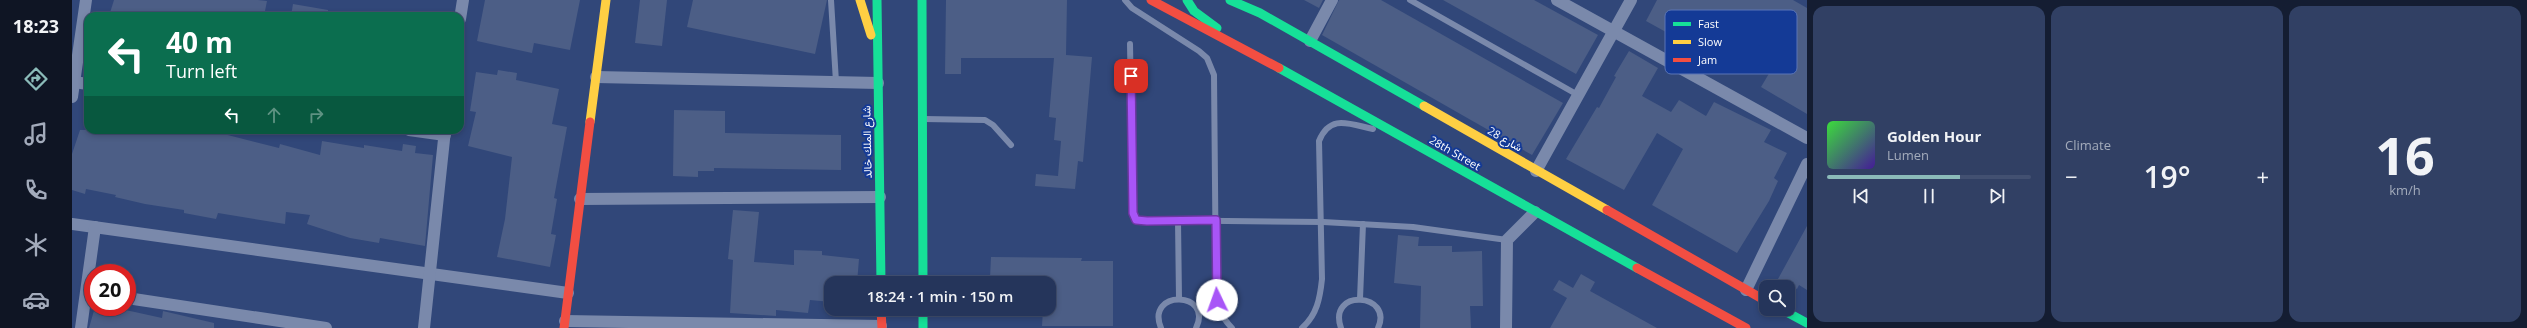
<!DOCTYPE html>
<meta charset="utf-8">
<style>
:root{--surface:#25355b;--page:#314064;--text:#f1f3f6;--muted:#a3abbb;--line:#425071;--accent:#8bbbb9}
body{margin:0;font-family:"Open Sans",Vazirmatn,sans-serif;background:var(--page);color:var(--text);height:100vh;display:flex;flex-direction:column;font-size:15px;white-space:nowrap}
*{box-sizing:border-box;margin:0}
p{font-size:13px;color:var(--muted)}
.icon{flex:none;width:22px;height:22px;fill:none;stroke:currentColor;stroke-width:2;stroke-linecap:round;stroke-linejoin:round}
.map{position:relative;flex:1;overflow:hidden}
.panel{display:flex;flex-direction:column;gap:6px;padding:6px;background:#141d32;width:720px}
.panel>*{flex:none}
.hud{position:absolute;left:12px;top:12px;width:380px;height:122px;border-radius:12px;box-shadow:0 2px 6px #0003,0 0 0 1px var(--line);background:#0b6e4f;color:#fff;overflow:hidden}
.buttons{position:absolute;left:1687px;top:280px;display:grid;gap:8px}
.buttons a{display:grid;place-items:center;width:36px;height:36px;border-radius:8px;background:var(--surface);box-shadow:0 2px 6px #0003,0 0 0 1px var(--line);font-size:20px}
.speed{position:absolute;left:12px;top:264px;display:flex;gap:8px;font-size:20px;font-weight:700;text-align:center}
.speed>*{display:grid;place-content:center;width:52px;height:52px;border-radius:50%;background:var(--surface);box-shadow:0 2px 6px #0003,0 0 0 1px var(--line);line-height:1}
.speed .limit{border:6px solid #d22;background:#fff;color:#111}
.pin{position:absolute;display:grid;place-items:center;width:34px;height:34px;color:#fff;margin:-17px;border-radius:8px;box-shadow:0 2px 6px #0006}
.me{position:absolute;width:44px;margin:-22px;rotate:357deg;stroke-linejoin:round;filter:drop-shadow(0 0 3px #0008)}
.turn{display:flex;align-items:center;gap:14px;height:84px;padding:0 16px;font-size:18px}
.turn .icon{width:52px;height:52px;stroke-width:2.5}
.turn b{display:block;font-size:28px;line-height:34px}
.lanes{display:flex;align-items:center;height:38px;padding:0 16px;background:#0003;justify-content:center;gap:20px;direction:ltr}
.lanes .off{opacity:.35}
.big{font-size:30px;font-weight:600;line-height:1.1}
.panel .widget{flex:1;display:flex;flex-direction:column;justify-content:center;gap:6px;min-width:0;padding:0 14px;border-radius:12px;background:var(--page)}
.panel .dial{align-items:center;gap:0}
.dial b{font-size:52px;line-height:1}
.song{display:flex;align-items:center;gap:12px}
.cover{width:48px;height:48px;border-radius:6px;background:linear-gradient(135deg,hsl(120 70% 55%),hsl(260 70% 35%))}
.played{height:4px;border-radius:2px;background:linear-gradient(90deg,var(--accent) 65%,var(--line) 65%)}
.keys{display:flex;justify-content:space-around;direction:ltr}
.heat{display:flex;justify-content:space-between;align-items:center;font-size:22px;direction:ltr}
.panel .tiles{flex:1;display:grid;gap:6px;grid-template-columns:repeat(3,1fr)}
.trip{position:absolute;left:752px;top:276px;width:232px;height:40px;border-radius:12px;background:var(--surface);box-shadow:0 2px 6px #0003,0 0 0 1px var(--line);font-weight:600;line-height:40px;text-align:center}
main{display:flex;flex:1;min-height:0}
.tabs{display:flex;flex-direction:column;width:72px;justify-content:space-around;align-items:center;background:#0f1524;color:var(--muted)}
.tabs .icon{width:28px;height:28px}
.tabs .active{color:var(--accent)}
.tabs b{font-size:18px;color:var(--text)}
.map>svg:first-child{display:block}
.building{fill:#4c5e86}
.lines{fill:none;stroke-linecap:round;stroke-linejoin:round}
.lane{stroke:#7a89ab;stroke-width:6}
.street{stroke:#7a89ab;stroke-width:12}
.fast{stroke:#16e098;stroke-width:9}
.slow{stroke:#ffcf43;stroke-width:9}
.jam{stroke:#f24e42;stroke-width:9}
.route-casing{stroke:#6d37a1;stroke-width:10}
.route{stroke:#a855f7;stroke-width:7}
.labels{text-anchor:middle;stroke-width:4;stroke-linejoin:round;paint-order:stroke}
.street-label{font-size:11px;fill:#fff;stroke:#143a96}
.key{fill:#143a96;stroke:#5a75b6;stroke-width:1}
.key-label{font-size:11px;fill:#fff}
</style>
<main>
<nav class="tabs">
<b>18:23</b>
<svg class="icon active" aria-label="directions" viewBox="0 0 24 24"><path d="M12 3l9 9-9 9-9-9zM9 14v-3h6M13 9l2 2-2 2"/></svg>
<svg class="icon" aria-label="music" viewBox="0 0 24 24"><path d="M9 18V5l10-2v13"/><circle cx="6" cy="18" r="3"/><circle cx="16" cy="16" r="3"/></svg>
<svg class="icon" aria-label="phone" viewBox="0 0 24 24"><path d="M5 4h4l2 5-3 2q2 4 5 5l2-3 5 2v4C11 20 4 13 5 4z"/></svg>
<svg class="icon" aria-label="climate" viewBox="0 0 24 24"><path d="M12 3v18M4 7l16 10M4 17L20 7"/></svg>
<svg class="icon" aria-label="car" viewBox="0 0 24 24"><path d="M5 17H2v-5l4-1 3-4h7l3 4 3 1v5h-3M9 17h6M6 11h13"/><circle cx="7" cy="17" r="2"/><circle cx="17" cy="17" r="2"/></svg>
</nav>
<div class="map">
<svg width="1735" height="328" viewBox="0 0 1735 328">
<rect width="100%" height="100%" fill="#314779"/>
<!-- building -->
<g class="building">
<path d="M42,0H186L195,1L192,16H37Z"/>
<path d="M413,0H508L498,50L462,43L460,53L405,41Z"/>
<path d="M568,0H595L590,46L563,43Z"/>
<path d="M621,0H755L743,54L615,27Z"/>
<path d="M874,0H995L994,55L1020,57L1011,162L1006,161L1003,189L963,186L964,174L986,176L989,141L982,140L984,118L977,117L982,58H889V74H873Z"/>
<path d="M1232,0H1251L1247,8Z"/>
<path d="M1267,0H1309L1491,103L1460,155L1250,35Z"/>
<path d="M1371,0H1462L1526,35L1504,74Z"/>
<path d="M1585,0H1721L1735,8V114L1689,87L1705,60L1671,40L1654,70L1628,55L1630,52L1574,21Z"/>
<path d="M221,4L256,10V16H219Z"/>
<path d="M1557,51L1586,68L1570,96L1599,112L1607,100L1634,116L1642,102L1699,130L1692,142L1715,153L1702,178L1706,181L1697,201L1665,253L1580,205L1611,149L1585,133L1552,190L1494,159L1525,107L1527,108L1544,77L1542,76Z"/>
<path d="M426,70L445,73L444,80L487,89L480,124L495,127L482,198L485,199L479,234L484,235L478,267L425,257L433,219L440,157L396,146L404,112L398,111L404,72L425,75Z"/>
<path d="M602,110L653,111V133L769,135V170L642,168V171H626V177L601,176Z"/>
<path d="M8,130H136L207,148L208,144L248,155L250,141L292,148V145L330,151L331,144L344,146L343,153L361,155L353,246L308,238L307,243L278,238L235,224L238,215L214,212L213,224L146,213L144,219L112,213V210L73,204L43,197L44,195L14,189L13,194L0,190V154Z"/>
<path d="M661,210L687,212L682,262L722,265V250L750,251V255L787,259L785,283H759V302L738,300L736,313L704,310V316L658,313L661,260L656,259Z"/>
<path d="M1735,226V290L1727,285L1725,289L1706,279Z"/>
<path d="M1326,235L1347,237L1346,246H1380V252L1410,251L1411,306H1398L1399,328H1348L1349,286L1322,283Z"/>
<path d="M919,257L1010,258L1009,261H1041V326H970L971,309H977V278H918Z"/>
<path d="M1509,274L1523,282L1518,291L1585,328H1478L1495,298L1481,290L1487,280L1501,288Z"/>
<path d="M23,307L39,311L40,307L90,318L91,311L142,323V328H17Z"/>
</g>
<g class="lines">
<!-- lane -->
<g class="lane">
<path d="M759,0L764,82"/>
<path d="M1053,0L1060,8L1127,51L1135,58L1142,75L1144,291C1146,307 1149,317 1160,328"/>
<path d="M1338,0L1506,95"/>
<path d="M1058,44L1061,213L1064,220L1251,222L1341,227L1435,240"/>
<path d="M852,119L913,120L921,125L939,145"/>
<path d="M1106,221L1107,298"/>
<path d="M1288,299L1291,224"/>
<path d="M1089,328C1073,289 1142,291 1124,328"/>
<path d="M1230,328C1245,315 1248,298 1250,279L1247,141C1258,114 1277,124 1301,129"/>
<path d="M1269,328C1255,288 1322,293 1306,328"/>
</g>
<!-- street -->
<g class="street">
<path d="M1485,0L1735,138"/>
<path d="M388,19L391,0"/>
<path d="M1238,41L1260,0"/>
<path d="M524,77L806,83"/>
<path d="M2,82L16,84"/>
<path d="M0,97L14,0"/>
<path d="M337,130L373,135"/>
<path d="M1464,171L1559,0"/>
<path d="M508,199L808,197"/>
<path d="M0,224L496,293"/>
<path d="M1674,290L1735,164"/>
<path d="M55,298L254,328"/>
<path d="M493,321L809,326"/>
<path d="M9,328L23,227"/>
<path d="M352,328L373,130"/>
<path d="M1434,328L1435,240L1463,212"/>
</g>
<!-- fast -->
<g class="fast">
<path d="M805,0L809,283"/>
<path d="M850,0L851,283"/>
<path d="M1115,0L1122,11L1145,28"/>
<path d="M1158,0L1188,13L1352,106"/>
<path d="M1207,68L1565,268"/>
<path d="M851,309V328"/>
<path d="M1709,309L1735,323"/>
</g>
<!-- slow -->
<g class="slow">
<path d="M788,0L799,35"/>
<path d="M1352,106L1535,210"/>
<path d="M518,122L534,0"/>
</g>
<!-- jam -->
<g class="jam">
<path d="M1079,0L1207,68"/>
<path d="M1535,210L1694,301"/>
<path d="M1565,268L1674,328"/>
<path d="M809,309L810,328"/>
<path d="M492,328L518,122"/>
</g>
</g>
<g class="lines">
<!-- route casing -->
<g class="route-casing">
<path id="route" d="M1059,76L1061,213L1064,220L1075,221L1144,220L1145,300"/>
</g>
<!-- route -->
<use href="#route" class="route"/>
</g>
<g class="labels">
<!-- street labels -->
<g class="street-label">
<text transform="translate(1433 139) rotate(30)" y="4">شارع 28</text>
<text transform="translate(795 142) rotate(-91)" y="4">شارع الملك خالد</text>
<text transform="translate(1383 153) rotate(30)" y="4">28th Street</text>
</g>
</g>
<!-- legend -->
<rect x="1593" y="10" width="132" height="64" rx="6" class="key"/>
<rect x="1601" y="22" width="18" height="4" fill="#16e098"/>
<rect x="1601" y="40" width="18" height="4" fill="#ffcf43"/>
<rect x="1601" y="58" width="18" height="4" fill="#f24e42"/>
<g class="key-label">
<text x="1626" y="28">Fast</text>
<text x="1626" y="46">Slow</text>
<text x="1626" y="64">Jam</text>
</g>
</svg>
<div class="buttons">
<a><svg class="icon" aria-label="search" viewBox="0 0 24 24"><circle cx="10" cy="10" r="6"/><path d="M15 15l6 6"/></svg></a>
</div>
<div class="speed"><div class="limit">20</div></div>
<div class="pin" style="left:1059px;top:76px;background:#d93025"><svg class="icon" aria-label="arrive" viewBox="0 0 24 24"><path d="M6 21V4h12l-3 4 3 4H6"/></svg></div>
<svg class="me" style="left:1145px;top:300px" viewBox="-20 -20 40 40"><circle r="19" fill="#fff"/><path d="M0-13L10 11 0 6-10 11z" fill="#a855f7"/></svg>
<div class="trip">18:24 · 1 min · 150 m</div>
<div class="hud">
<div class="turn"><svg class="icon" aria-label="left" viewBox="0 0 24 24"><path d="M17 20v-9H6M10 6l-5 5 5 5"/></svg><div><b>40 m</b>Turn left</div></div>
<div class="lanes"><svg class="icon" aria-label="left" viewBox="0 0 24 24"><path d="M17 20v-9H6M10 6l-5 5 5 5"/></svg><svg class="icon off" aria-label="ahead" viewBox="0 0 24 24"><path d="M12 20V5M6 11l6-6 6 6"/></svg><svg class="icon off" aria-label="right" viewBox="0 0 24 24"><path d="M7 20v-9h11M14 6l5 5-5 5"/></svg></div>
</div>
</div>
<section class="panel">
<div class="tiles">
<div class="widget">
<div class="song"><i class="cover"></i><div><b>Golden Hour</b><p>Lumen</p></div></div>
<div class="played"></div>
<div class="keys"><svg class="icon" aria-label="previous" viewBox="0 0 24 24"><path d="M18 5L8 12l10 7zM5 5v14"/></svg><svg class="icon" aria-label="pause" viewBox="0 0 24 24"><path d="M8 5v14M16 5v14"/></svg><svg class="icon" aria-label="next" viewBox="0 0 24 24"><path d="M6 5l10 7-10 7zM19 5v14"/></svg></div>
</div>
<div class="widget"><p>Climate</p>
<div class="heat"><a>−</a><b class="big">19°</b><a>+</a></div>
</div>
<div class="widget dial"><b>16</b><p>km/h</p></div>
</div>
</section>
</main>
